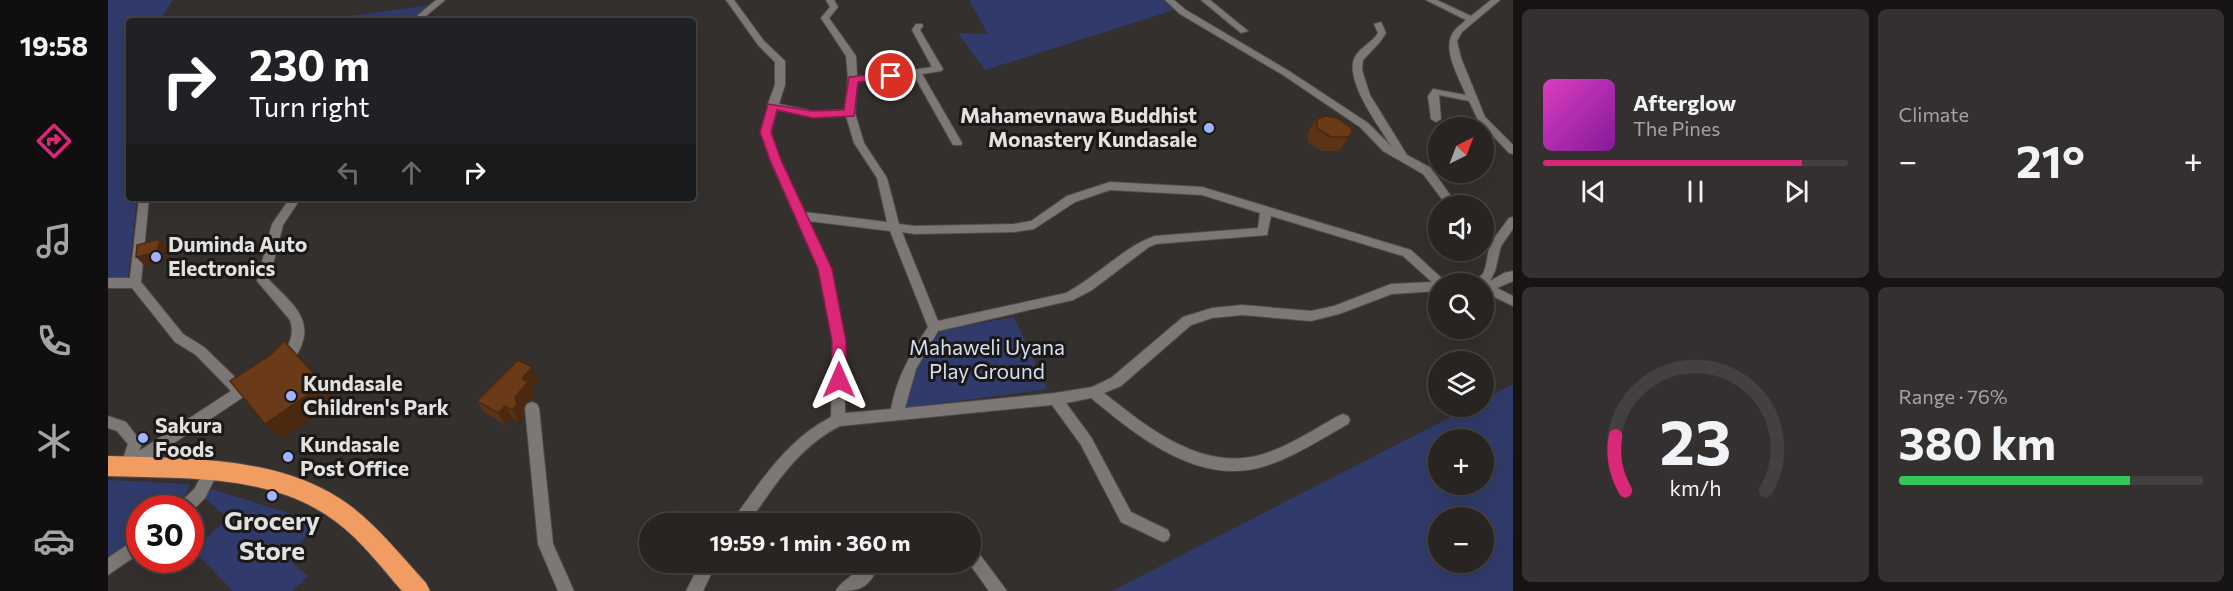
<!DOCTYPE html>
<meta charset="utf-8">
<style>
:root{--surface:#272422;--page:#33302f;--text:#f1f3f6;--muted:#a4a4a5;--line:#434140;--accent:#db2777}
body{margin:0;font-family:Commissioner,sans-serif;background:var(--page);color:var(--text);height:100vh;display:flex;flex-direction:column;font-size:22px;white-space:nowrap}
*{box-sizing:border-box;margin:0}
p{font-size:20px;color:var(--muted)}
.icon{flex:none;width:33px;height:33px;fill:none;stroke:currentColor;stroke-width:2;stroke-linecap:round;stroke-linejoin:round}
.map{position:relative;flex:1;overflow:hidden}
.side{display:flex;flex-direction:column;gap:9px;padding:9px;background:#151413;width:720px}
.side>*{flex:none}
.hud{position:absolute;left:18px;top:18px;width:570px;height:183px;border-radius:6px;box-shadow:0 6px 24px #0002,0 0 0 2px var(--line);background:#202124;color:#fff;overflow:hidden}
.needle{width:39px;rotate:42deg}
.buttons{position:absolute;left:1320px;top:117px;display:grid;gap:12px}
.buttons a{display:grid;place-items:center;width:66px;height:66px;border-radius:50%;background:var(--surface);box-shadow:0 6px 24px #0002,0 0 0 2px var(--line);font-size:30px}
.speed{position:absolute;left:18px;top:495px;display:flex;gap:12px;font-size:30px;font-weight:700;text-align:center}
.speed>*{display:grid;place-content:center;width:78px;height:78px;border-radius:50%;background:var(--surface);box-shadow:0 6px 24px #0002,0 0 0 2px var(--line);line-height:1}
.speed .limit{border:9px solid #d22;background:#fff;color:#111}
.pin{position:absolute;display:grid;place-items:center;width:51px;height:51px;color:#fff;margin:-26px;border:3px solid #fff;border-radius:50%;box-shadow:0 2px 6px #0007}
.me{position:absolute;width:66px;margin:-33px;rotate:0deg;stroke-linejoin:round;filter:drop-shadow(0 0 4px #0008)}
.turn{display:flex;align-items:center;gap:21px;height:126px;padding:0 24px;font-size:27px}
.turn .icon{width:78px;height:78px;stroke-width:2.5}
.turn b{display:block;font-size:42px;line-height:51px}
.lanes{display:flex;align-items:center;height:57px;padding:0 24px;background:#0003;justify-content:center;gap:30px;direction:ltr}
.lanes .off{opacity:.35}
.big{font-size:45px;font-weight:700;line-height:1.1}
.side .card{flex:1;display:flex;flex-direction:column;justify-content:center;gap:9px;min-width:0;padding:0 21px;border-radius:9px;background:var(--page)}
.side .dial{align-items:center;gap:0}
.dial svg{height:156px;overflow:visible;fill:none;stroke:var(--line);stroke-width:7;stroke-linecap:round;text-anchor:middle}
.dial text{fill:var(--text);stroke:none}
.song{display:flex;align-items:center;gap:18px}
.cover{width:72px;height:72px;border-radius:9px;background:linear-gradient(135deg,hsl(310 70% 55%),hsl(290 70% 35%))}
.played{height:6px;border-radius:3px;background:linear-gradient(90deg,var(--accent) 85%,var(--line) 85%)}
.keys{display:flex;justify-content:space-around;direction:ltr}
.heat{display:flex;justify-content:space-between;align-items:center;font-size:33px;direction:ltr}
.charge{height:9px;border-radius:4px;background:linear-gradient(90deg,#34c759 76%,var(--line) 0)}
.side .tiles{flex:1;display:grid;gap:9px;grid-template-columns:repeat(2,1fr)}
.trip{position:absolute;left:531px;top:513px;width:342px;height:60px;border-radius:30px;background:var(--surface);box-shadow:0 6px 24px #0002,0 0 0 2px var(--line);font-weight:700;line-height:60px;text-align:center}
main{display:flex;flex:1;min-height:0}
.tab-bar{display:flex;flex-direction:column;width:108px;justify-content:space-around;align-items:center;background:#100e0e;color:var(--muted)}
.tab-bar .icon{width:42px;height:42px}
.tab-bar .active{color:var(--accent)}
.tab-bar b{font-size:27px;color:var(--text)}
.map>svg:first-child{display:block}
.green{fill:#313b6b;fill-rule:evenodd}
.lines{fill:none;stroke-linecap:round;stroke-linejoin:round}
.minor-casing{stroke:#504c4b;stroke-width:2}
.highway-casing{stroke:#504c4b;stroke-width:2}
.minor{fill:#7c7875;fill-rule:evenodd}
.highway{fill:#f19d62;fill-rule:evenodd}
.wall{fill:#5c3314}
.shaded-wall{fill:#4b2910}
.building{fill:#6b3b17;stroke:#4b2910;stroke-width:1.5}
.route{fill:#db2777;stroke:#8e194d;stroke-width:1.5}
.poi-dot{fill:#a0b3fd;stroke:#1a1918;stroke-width:2}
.labels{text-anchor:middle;stroke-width:6;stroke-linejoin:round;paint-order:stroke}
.poi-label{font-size:21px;font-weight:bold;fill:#e3e1e0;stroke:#1a1918;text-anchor:start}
.park-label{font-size:21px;fill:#d9dff2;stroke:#1a1918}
.near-poi-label{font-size:26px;font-weight:bold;fill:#e3e1e0;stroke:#1a1918}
</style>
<main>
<nav class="tab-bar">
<b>19:58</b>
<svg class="icon active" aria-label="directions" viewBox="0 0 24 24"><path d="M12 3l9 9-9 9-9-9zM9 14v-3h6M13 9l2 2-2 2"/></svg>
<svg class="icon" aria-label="music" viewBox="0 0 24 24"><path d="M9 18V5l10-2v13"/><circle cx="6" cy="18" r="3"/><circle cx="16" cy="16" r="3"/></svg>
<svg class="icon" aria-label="phone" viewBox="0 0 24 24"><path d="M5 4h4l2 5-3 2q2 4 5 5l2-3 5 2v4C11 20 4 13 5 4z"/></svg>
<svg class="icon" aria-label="climate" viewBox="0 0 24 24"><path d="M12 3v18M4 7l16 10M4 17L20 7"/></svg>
<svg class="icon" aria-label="car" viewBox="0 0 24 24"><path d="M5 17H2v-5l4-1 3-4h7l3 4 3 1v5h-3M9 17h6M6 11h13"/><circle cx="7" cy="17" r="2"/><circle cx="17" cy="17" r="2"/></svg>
</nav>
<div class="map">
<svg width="1405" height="591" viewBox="0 0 1405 591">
<rect width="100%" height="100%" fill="#34302e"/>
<!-- green -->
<g class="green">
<path d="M0,0H65L53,19L103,21H21V198H29L20,278H0Z"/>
<path d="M861,0H1055L1066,10L877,70L850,33L880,34Z"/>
<path d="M323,5L300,21H202Z"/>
<path d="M906,317L939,389L797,408L808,363L833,330Z"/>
<path d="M1405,384V591H1004L1362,407L1376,406V399ZM1330,440H1376V484H1330ZM1330,518H1376V562H1330Z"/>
<path d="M0,480L82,484C72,513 58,508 32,508L31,534L0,559Z"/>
<path d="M104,489L212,523L178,557L200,576L184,591H125L85,550L120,518L96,498Z"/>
</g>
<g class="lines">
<!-- minor casing -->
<g class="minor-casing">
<g id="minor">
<path d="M328,0H337L312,21H303Z"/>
<path d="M618,0H626L656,41L677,61V85L671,104L705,111L737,110L740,79L738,56L713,18L722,7L718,0H726L730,7L721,18L748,56L749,76H762L824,67L804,30L808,24H814L815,26L812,30L835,69L833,71L814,74L854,143L853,145H845L808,79L804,76L749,82L747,113L756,143L779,178L791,224L807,226L906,224L923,221L959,196L1002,182L1094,187L1303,250L1340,284H1330V291L1284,294L1231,314L1203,321L1134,315L1104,318L1083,325L1013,386L996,393C1040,428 1093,471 1152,455C1180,447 1205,430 1230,416L1235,414L1240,416L1242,420L1240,424C1211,440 1182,460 1150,468C1087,484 1028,435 983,398L958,403L983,437L1023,512L1060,530L1062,535L1060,540L1055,542L1013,522L973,445L944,405L732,426C690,447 666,486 640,524H624C628,513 636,505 642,496C665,464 688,435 723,417L725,341L711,269L662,160L653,132L660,108L659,106L667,85V62L650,45ZM669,110L705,117L738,116L746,143L769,178L779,222L696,212L672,160L663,132ZM1002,190L1094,195L1152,213L1150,228L1047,236C1017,246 988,277 958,293L830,321L794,232L807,234L906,232L926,229L967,202ZM1163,216L1295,256L1324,282L1283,284L1226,306L1203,311L1134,305L1104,308L1075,317L1003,378L984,387L947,393L797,408L808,369L830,331L965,300L984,290L1041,247L1048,244L1159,235ZM700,221L782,231L820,327C803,352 788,379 783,409L737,413V341L723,269Z"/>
<path d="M1057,0H1066L1078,10L1181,71L1260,123L1284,147C1272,128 1235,79 1247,57C1252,47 1264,43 1270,33L1266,24L1273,22L1278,33L1272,42L1255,60L1254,70L1262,95L1299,155L1323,168L1350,206H1339L1315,174L1275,151L1252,127L1175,75L1072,14Z"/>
<path d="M1093,0H1102L1140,31L1133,33Z"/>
<path d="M1318,0H1329L1363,16L1383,0H1392L1354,32L1349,41L1353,58L1377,117L1405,145V154L1401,153L1370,120L1361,101L1331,95L1333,119L1328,122L1323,119L1320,96L1325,89L1358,95C1351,77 1332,47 1347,30C1350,26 1355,23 1358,20Z"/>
<path d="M31,198H41L33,282L75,334L96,347L134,384L144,378L149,380L151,384L149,388L19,474L14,472L12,467L20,444L9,431L0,428V416L18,422L34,443L31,451L123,391L88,355L67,342L24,288H0V278H22Z"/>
<path d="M182,198H193L175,225L161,280C186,305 211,323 186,359C181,365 180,370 171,367L170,363C178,348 188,338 182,320L149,281L164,224Z"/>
<path d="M1405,217V229L1393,246L1387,271L1382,281L1396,273L1405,271V281L1389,288L1405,296V306L1376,292V284H1360C1364,280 1370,279 1374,275C1379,268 1379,256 1381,248L1376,241V230L1380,231L1386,238L1401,218Z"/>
<path d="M424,402L429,404L431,408L445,544L466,591H450L430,544L417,408L419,404Z"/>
<path d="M103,465L108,467L110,472L97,498L82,513V508H70L72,503L87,488L98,467Z"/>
<path d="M808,517L816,519L818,524H801L803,519Z"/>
<path d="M32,536V553L0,575V558Z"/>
<path d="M862,546L867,548L899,591H881L860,562H862Z"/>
<path d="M593,562H609L595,591H578Z"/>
<path d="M756,562H772C762,588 754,591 728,591C733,580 748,576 756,562Z"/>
</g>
</g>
<!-- highway casing -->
<g class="highway-casing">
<path id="highway" d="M0,456C81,459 176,455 244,507C272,529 294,557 318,583L322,591H294C273,567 253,540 227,521C163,473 75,479 0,476Z"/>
</g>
<!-- minor -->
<use href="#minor" class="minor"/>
<!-- highway -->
<use href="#highway" class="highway"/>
</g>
<!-- wall -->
<g class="wall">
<path d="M1209,119L1244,132L1231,151H1214L1200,142V132Z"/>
<path d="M431,379L423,388L427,394L414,408L416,417L411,422L404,417L397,425L376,412L369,401Z"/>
</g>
<!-- shaded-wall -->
<g class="shaded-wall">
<path d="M52,239L61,248L58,261L37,266L28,257Z"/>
<path d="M176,341L230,400L174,439L157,424Z"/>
<path d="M424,367L431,379L423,388L427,394L414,408L416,417L411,422L404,410L407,397L414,379Z"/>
<path d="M397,406L404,417L397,425L390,413Z"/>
</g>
<!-- building -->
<g class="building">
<path d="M1217,116L1229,118L1243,128L1244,132L1240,137H1223L1209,128V119Z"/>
<path d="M52,239L49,252L28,257L29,245Z"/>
<path d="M176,341L215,384L157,424L122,381L164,354Z"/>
<path d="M410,360L424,367L414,379L420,382L407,397L409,405L404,410L397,406L390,413L369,401Z"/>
</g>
<!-- route -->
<path class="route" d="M783,73L788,76L787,78L750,82L746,116L705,118L669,110L663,132L673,160L724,269L738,341V380L731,387L723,380L724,341L710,269L662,160L652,132L660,104L705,111L736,110L741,77Z"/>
<!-- markers -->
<g class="poi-dot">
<circle cx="1101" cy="128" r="6"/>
<circle cx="48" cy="257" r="6"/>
<circle cx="183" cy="396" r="6"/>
<circle cx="35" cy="438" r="6"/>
<circle cx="180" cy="457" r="6"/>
<circle cx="164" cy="496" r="6"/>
</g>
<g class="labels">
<!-- poi labels -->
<g class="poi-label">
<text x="1089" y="123" text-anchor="end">Mahamevnawa Buddhist<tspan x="1089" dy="24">Monastery Kundasale</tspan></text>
<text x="60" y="252">Duminda Auto<tspan x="60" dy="24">Electronics</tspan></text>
<text x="195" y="391">Kundasale<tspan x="195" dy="24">Children's Park</tspan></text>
<text x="47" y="433">Sakura<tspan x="47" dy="24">Foods</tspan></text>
<text x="192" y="452">Kundasale<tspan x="192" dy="24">Post Office</tspan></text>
</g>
<!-- park labels -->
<g class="park-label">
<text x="879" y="355">Mahaweli Uyana<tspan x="879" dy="24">Play Ground</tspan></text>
</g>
<!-- near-poi labels -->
<g class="near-poi-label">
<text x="164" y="530">Grocery<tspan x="164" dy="30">Store</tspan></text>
</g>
</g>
</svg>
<div class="buttons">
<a><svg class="needle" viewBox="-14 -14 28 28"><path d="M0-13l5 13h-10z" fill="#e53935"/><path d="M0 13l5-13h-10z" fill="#a4a4a5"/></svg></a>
<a><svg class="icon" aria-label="sound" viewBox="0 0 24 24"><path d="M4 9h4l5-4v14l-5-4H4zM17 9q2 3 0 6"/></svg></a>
<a><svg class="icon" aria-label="search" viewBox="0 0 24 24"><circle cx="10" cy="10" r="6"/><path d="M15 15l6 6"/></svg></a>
<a><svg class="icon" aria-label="layers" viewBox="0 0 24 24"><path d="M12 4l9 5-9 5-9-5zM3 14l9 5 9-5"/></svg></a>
<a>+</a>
<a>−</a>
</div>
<div class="speed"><div class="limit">30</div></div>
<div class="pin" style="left:783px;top:76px;background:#d93025"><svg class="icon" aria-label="arrive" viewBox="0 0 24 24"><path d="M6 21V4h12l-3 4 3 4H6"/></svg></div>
<svg class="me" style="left:731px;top:380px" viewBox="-20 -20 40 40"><path d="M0-17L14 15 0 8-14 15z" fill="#db2777" stroke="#fff" stroke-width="4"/></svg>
<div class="trip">19:59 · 1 min · 360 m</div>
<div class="hud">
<div class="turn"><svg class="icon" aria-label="right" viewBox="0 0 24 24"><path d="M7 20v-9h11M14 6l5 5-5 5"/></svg><div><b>230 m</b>Turn right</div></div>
<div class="lanes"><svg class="icon off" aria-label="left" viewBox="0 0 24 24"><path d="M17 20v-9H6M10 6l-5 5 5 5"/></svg><svg class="icon off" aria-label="ahead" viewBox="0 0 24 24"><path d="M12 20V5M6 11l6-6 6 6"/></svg><svg class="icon" aria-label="right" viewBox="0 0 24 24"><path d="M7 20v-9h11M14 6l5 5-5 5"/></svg></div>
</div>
</div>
<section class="side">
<div class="tiles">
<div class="card">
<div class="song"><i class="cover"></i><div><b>Afterglow</b><p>The Pines</p></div></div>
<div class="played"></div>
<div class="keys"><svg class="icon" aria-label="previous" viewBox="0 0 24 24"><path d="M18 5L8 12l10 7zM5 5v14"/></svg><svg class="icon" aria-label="pause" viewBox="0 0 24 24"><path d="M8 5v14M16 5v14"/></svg><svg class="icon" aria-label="next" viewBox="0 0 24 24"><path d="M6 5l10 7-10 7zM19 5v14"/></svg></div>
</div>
<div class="card"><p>Climate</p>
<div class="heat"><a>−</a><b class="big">21°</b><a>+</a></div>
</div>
<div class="card dial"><svg viewBox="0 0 100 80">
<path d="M14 69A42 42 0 1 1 86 69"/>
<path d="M14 69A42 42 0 0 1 9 41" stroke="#db2777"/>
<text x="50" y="56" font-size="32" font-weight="700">23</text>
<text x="50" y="72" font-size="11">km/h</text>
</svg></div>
<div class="card"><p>Range · 76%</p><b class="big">380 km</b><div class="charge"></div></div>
</div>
</section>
</main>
